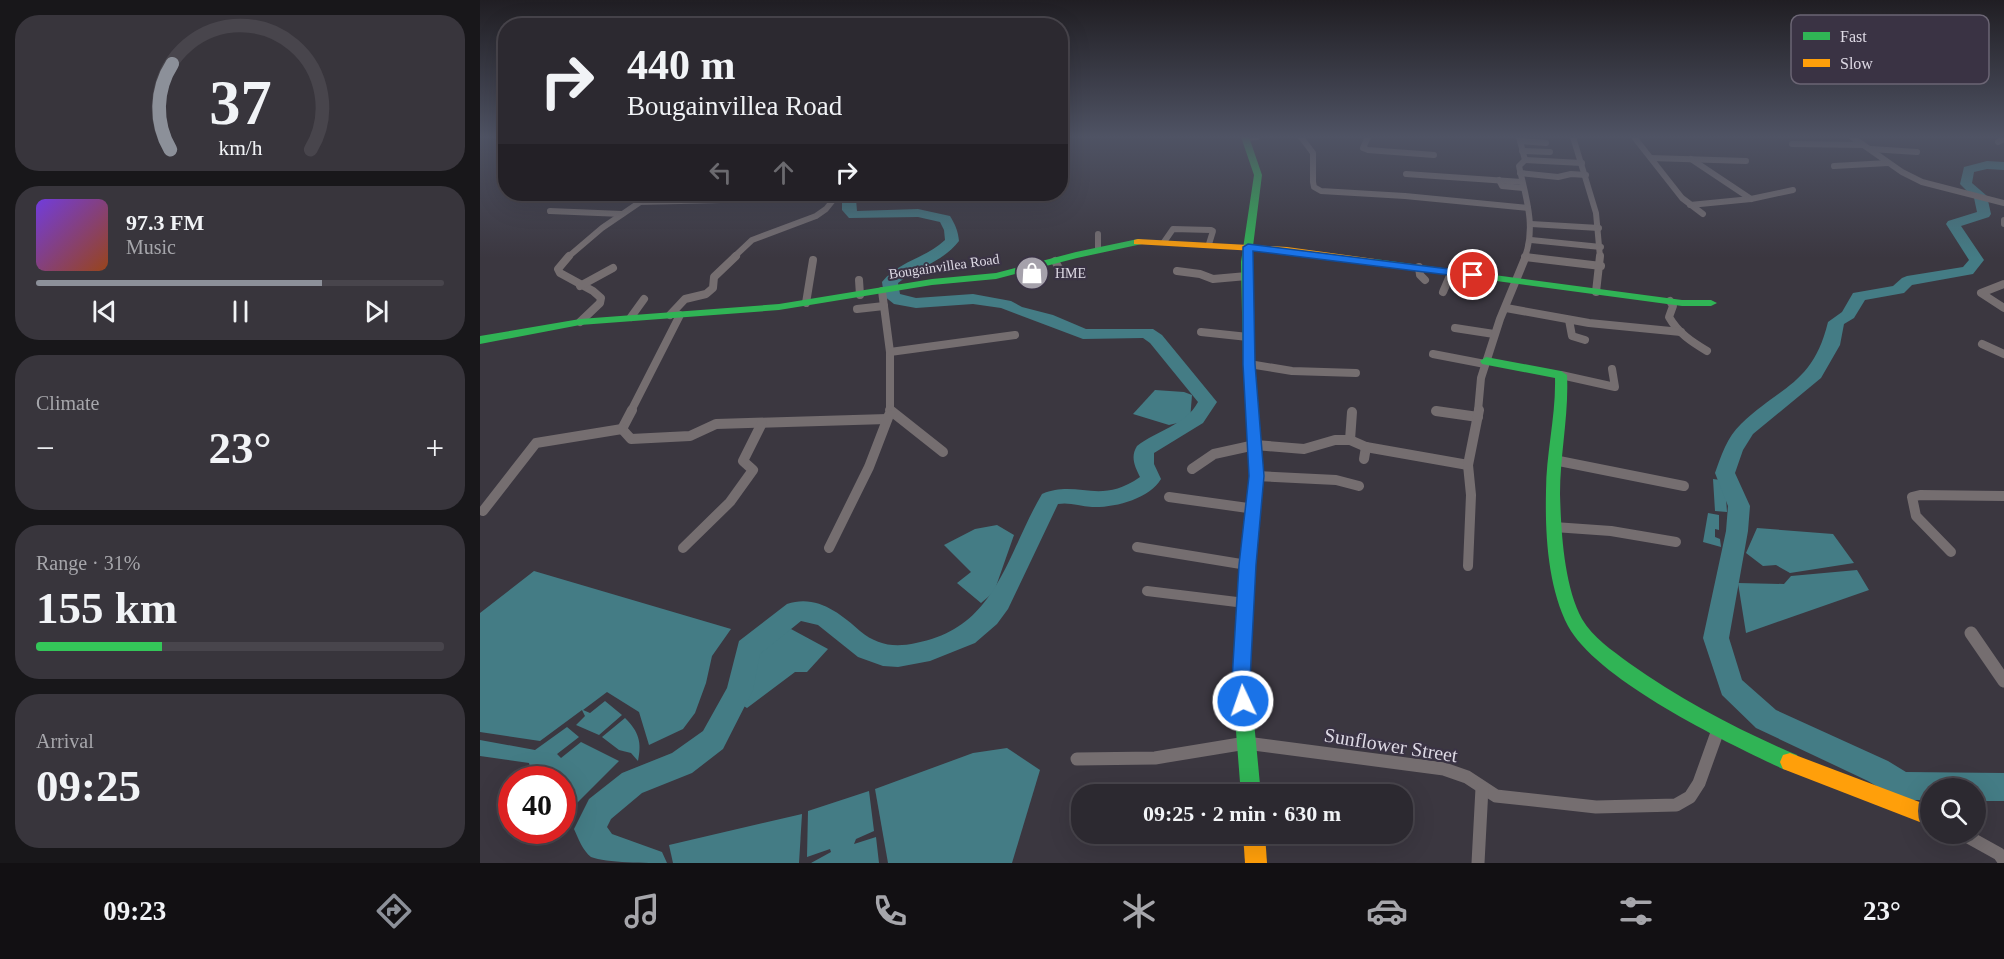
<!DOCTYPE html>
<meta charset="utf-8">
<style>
:root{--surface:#2c2930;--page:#38353c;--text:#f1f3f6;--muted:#a6a6ab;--line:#48454c;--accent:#8c9099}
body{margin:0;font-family:"Times New Roman",serif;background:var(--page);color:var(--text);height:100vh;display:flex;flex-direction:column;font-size:22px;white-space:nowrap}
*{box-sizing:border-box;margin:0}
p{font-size:20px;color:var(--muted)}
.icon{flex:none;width:33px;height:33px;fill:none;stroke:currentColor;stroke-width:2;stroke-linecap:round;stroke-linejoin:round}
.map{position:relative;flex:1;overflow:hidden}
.drawer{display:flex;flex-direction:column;gap:15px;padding:15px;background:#18171a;width:480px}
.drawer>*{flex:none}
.hud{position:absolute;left:18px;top:18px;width:570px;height:183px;border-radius:24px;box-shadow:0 6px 24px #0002,0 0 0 2px var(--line);background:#2c2930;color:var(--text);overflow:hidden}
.controls{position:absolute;left:1440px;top:778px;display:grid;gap:12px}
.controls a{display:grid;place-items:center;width:66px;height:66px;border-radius:50%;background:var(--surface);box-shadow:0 6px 24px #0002,0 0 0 2px var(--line);font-size:30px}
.speed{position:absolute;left:18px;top:766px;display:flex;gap:12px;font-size:30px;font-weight:700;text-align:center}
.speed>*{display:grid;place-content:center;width:78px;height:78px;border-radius:50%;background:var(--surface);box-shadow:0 6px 24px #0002,0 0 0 2px var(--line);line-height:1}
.speed .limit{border:9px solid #d22;background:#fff;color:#111}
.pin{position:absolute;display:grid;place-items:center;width:51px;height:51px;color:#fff;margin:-26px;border:3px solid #fff;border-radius:50%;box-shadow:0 2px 6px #0007}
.me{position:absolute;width:66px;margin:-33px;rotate:357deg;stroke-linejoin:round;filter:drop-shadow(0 0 4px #0008)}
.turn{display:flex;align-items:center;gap:21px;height:126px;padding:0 30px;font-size:27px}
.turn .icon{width:78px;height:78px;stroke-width:2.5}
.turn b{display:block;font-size:42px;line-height:51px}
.lanes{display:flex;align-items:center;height:57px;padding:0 30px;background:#0003;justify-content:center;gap:30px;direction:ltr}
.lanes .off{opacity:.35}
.big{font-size:45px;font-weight:800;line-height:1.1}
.drawer .card{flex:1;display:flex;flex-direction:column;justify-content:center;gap:9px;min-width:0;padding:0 21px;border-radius:24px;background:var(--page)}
.drawer .dial{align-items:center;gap:0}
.dial svg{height:156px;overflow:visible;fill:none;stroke:var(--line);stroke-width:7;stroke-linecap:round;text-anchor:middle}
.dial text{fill:var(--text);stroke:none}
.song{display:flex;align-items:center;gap:18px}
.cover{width:72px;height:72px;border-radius:9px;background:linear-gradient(135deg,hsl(260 70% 55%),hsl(20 70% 35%))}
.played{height:6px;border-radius:3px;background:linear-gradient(90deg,var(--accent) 70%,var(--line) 70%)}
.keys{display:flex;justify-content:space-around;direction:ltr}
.heat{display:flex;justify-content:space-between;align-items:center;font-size:33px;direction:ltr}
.charge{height:9px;border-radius:4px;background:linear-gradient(90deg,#34c759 31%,var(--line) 0)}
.trip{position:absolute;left:591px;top:784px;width:342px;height:60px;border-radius:24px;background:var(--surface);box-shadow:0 6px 24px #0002,0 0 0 2px var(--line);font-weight:800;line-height:60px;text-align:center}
.tabs{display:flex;height:96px;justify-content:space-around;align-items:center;background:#121013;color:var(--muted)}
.tabs .icon{width:42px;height:42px}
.tabs .current{color:var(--accent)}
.tabs b{font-size:27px;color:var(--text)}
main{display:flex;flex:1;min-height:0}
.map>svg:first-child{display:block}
.water{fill:#447c85}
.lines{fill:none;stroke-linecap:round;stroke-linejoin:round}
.river{fill:#447c85;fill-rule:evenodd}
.street-far3{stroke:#756e70;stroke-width:6}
.street-far2{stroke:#756e70;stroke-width:8}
.street-far1{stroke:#756e70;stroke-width:10}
.street{stroke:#756e70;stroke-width:13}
.fast{fill:#30b455;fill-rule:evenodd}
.slow{fill:#ff9f0a;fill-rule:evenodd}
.route{fill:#1a73e8;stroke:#114b97;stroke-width:1.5}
.labels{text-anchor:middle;stroke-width:4.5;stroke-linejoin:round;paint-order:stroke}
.far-street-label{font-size:14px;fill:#dedae5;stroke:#3a3344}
.far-poi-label{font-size:14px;fill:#dedae5;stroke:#3a3344;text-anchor:start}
.near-street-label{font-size:20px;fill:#dedae5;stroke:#3a3344}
.key{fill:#3a3344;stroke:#6b6574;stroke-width:1.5}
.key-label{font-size:16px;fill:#dedae5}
</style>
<main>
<section class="drawer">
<div class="card dial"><svg viewBox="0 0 100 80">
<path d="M14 69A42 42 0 1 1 86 69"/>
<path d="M14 69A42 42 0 0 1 15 25" stroke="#8c9099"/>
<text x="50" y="56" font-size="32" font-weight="700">37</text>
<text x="50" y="72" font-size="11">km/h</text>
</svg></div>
<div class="card">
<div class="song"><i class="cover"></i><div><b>97.3 FM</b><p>Music</p></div></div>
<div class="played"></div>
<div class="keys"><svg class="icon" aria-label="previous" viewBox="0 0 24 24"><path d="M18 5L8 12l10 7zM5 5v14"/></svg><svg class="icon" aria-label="pause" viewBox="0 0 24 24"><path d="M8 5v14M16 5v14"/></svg><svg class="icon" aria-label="next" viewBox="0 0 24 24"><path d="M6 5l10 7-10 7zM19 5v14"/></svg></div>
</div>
<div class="card"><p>Climate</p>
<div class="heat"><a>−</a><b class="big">23°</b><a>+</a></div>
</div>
<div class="card"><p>Range · 31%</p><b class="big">155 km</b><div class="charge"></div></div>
<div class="card"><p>Arrival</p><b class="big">09:25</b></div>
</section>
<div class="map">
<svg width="1524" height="863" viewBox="0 0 1524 863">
<rect width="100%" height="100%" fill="#3b3740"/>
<!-- water -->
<g class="water">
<path d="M675,390L704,392L712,395L710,420L689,425L653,414Z"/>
<path d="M1233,479L1248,481L1246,498L1247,512L1235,511Z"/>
<path d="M1228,513L1239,515V530L1235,529V537L1240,539L1241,547L1223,542Z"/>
<path d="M517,525L534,535L514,592L501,603L477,583L491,572L464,545L495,529Z"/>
<path d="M1277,528L1353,534L1374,563L1310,573L1296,565L1283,566L1266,553Z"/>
<path d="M1377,570L1389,590L1266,633L1258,583L1304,584L1311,576Z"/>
<path d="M54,571L251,629L232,656L226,683L215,713L203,729L169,745L159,712L127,692L103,710L110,713L125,701L142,715L119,735L96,725L105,716L102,710L60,741L0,732V613Z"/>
<path d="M311,629L348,649L327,672H315L267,708L262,705C271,670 270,640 311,629Z"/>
<path d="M145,718C159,732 162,742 158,761L151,753L139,750L122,737Z"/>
<path d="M87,727L99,737L77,754L81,758L101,742L139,761L85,815L83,813L82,780H53L49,763L0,756V740L55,750Z"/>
<path d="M527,748L560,770L532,863H408L395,789L493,753Z"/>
<path d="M389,791L394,831L376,839L374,844L396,837L399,863H331L351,852L350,849L327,857L328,811Z"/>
<path d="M322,814L319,863H193L189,845Z"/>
</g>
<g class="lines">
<!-- river -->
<g class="river">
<path d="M1507,161L1524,162V170L1507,169L1494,172L1492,183L1507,196L1511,214L1509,217L1481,226L1504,260L1493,274L1432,285L1424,293L1385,300L1374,318L1364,324L1360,345L1341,378L1273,434L1263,450L1255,473L1270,506L1268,531L1249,638L1262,680L1296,710L1408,761L1426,772L1524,773V801H1496V789H1450V800H1423L1413,796L1388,781L1276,728L1242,695L1223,638L1246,531L1248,506L1235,473C1241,456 1247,437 1261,424C1302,385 1333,384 1348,322L1362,312L1373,293L1413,286L1422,278L1427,276L1483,267L1489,260L1466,224L1468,221L1497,212L1494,198L1480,184L1484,167Z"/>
<path d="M366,194H378L376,199L377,211L438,209L470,216C475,224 478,231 479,241C463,262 438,267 418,283L420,294L436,298L493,294L531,301L542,307L573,315L606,329H673L682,335L737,402L723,423L674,453V464L681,479C669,499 634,508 612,507C600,506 589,502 578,504L528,609L517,624L495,643L450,661L418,667L403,666L378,657L338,625L321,621L280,654L273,690L243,749L212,773L162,793L131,819L127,827L132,834L182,852L187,863C168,863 126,863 111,857C103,851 98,838 94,829L109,799L142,773L192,753L223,731L247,688L259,641L307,604C336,594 360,613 380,631C397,645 414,648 436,643C517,628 526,555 562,494C598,479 619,506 660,477C655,467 650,457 657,446C676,431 706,425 718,402L670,343L663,338L603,339L521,308L493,304L436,308L414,304L404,296L402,282C419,261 446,258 465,240L464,230L460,222L438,217L369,218L362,210V199Z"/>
</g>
<!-- street-far3 -->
<g class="street-far3">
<path d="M821,137L833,153V182L834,187L841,191L925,196L1048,208"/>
<path d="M888,137L883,148L888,150L954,155"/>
<path d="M1039,137L1045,160L1039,166C1046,198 1056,226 1045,257"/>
<path d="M1093,137L1116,213L1120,257"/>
<path d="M1154,137L1202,198L1223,214"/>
<path d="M1372,137L1422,172L1442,182L1524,203"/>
<path d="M765,138L777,137"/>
<path d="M1040,141L1066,143"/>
<path d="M1518,142L1524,139"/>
<path d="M1312,144L1383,145"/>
<path d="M1391,149L1437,152"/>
<path d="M1042,151L1070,152"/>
<path d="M1171,158L1266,161"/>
<path d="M1211,159L1271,199"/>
<path d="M1045,160L1102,163"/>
<path d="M1354,166L1408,163"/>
<path d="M1040,173L1078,177L1091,174L1106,175"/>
<path d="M926,174L1042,182"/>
<path d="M1019,180L1022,186L1043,188"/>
<path d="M159,202L241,200"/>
<path d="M1210,205L1271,199L1313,190"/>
<path d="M70,211L142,214"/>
<path d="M1524,220V224"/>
<path d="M1051,224L1119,228"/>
<path d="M618,234V250"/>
<path d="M1051,240L1121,247"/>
<path d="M684,242L693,229L731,230L733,231L729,244"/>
<path d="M88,257L122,228L172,194"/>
<path d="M254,257L272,240L336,216L346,209L358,194"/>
<path d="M1045,257H1049"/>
</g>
<!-- street-far2 -->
<g class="street-far2">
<path d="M89,256L78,269L80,273L113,291L121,298L120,303L100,322"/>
<path d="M1045,257L1121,266"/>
<path d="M575,261L580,270"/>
<path d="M939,267L940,275L945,280"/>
<path d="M697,271L720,274L733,279L767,276"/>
<path d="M379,280L380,295"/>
<path d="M1524,284L1501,293L1524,308"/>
<path d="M100,286L133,268"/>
<path d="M402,291L410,352V411"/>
<path d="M963,292L972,271"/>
<path d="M1116,292L1120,256"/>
<path d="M1190,301L1193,306L1189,317C1198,333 1212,342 1227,351"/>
<path d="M326,303L333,260"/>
<path d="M1026,308L1109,323L1201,332"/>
<path d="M377,309L404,306"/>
<path d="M190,315L205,299L226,294L233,288L234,277L256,256"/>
<path d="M151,317L164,299"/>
<path d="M1089,320L1092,336L1105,340"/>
<path d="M975,328L1014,334"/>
<path d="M721,332L768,337"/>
<path d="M1502,344L1524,354"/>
<path d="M410,352L535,335"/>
<path d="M953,354L1005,364"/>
<path d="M769,364L812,371L876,373"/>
<path d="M1081,375L1135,387L1132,369"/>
<path d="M151,411L200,315"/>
<path d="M998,411L1001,378L1020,319L1046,256"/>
</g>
<!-- street-far1 -->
<g class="street-far1">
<path d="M152,410L142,429L151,439L210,436L236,424L407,419"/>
<path d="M410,410L463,452"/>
<path d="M956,411L998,417"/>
<path d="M870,440L872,412"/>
<path d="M884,459L886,447"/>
<path d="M1074,460L1204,486"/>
<path d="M712,469L734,454L775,445L824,449L855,440H870L886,447L988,465"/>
<path d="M777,476L856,480L879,486"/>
<path d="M689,497L775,509"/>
<path d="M3,511L56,443L142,429"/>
<path d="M1074,527L1131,531L1196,542"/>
<path d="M657,547L767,565"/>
<path d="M203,548L250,502L273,470L263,461L282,423"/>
<path d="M349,548L389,467L409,415"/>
<path d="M1471,552L1436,516L1432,497L1440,495L1524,496"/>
<path d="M988,566L991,495L988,465L999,410"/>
<path d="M667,591L765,603"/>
</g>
<!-- street -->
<g class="street">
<path d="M1491,633L1524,681"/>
<path d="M597,759L675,758L766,743L964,769L987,777L1016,796L1116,807L1196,805L1210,797L1219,783L1238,730"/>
<path d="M1483,834L1519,854L1524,861"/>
<path d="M998,863L1002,788"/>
</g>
<!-- fast -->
<g class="fast">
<path d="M761,137H769L782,175L771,262L775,364L784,476L775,565L770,680L781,795H761L752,680L759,565L770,476L763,364L761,262L774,175Z"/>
<path d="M658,239L662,240V244L597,258L516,279L452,285L299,310L100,325L0,344V336L100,319L299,304L452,279L516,273L596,252Z"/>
<path d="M895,259L1202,300H1231L1237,303L1231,306H1202L891,264L890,262Z"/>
<path d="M1006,357L1081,371L1087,375C1089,415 1080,454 1080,494C1081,531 1084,586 1102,619C1113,638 1132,650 1149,663C1201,700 1258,730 1317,755L1320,762L1317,769L1310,771L1303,769C1247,743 1117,680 1088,626C1068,587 1065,535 1066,491C1066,453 1076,416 1075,378L1002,364L1000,361Z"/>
</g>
<!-- slow -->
<g class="slow">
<path d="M658,239L807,247L895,259L900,262L895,265L807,253L654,244V240Z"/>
<path d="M1310,753L1450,806V826L1303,769L1300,762L1303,755Z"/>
<path d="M763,834H785L787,863H765Z"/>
</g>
</g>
<!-- sky -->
<linearGradient id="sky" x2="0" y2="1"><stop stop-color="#201e23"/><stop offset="0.53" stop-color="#4f5364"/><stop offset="1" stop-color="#4f5364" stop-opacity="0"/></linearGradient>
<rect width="1524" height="258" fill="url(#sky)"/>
<!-- route -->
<path class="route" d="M768,244L993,272L999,275L993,278L773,251L775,364L784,476L776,565L770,680L772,701L769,707L763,709L756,707L752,680L759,565L769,476L763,364V247Z"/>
<!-- icons -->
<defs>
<g id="shop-disc" transform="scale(1.725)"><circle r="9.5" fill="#a5a1ab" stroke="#3a3344"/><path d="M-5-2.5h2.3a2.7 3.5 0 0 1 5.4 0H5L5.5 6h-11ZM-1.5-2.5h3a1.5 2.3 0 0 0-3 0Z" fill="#fff"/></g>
</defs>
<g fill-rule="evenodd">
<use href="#shop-disc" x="552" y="273"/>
</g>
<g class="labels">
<!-- far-street labels -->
<g class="far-street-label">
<text transform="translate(464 266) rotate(-8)" y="5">Bougainvillea Road</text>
</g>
<!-- far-poi labels -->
<g class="far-poi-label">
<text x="575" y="278">HME</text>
</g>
<!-- near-street labels -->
<g class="near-street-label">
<text transform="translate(911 745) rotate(9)" y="7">Sunflower Street</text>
</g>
</g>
<!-- legend -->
<rect x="1311" y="15" width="198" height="69" rx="9" class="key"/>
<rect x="1323" y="32" width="27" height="8" fill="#30b455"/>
<rect x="1323" y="59" width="27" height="8" fill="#ff9f0a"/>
<g class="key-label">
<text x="1360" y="42">Fast</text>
<text x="1360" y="69">Slow</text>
</g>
</svg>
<div class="controls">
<a><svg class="icon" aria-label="search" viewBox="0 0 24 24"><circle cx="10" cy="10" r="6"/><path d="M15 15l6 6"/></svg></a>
</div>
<div class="speed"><div class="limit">40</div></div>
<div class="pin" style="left:993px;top:275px;background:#d93025"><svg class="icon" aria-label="arrive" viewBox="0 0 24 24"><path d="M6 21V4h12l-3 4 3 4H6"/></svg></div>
<svg class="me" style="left:763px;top:701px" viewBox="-20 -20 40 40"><circle r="17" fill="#1a73e8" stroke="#fff" stroke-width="3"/><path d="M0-11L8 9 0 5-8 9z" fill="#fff"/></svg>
<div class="trip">09:25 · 2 min · 630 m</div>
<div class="hud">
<div class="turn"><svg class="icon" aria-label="right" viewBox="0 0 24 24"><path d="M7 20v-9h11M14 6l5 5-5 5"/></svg><div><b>440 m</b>Bougainvillea Road</div></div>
<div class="lanes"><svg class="icon off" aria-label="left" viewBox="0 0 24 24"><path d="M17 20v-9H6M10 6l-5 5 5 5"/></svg><svg class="icon off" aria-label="ahead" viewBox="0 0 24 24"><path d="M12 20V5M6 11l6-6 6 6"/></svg><svg class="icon" aria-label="right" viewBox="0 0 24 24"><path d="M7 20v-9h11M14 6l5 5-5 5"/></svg></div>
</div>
</div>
</main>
<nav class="tabs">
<b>09:23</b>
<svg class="icon current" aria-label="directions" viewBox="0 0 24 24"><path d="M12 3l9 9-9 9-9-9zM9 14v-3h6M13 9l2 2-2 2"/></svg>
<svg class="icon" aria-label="music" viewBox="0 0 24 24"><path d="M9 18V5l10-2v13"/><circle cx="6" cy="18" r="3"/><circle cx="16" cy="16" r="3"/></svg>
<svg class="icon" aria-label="phone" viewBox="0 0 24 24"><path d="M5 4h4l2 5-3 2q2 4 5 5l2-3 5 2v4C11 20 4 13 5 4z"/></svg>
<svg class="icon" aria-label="climate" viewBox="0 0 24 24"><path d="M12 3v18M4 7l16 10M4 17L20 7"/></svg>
<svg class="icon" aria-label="car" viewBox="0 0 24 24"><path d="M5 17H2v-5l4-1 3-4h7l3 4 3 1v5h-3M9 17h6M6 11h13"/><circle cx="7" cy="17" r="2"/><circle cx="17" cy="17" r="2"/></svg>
<svg class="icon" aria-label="filters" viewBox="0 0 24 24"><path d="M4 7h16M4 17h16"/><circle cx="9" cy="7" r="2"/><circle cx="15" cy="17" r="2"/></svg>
<b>23°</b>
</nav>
